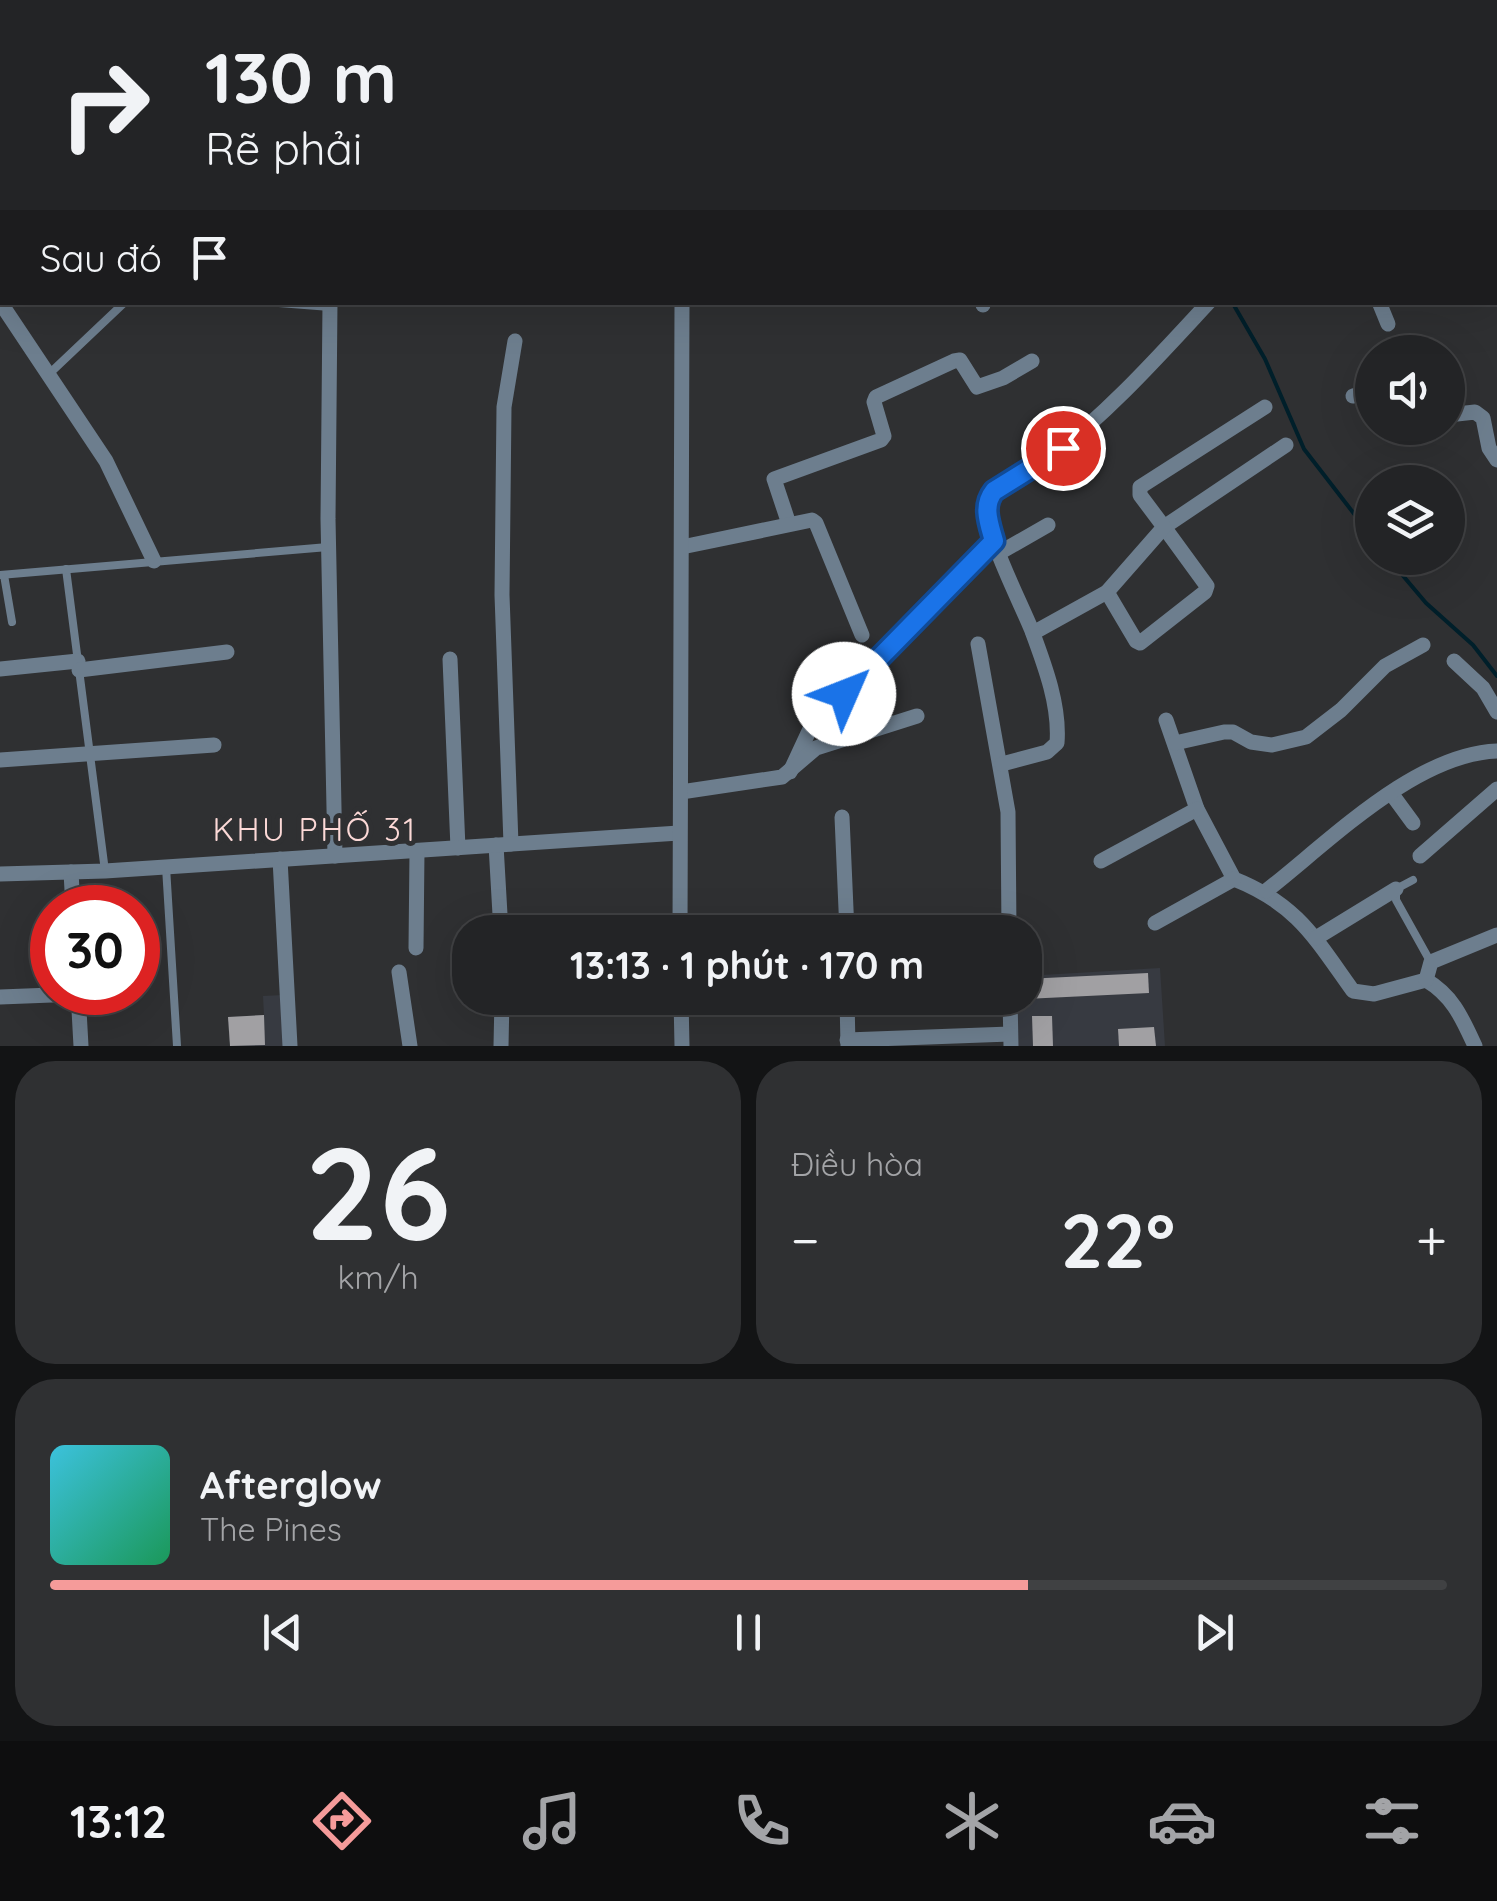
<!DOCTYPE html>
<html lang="vi">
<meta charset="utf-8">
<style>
:root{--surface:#232426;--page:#2f3032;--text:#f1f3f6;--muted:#a3a4a7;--line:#404143;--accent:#f59b9a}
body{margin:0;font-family:Quicksand,sans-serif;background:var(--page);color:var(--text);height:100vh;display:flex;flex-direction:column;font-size:38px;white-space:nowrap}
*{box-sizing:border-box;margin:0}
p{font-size:32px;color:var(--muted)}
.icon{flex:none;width:55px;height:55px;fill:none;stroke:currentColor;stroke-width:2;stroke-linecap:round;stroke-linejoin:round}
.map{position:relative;height:1046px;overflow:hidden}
.sheet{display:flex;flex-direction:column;gap:15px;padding:15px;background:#131415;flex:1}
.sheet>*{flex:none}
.hud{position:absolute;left:0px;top:0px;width:1498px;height:305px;box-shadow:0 10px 40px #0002,0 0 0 2px var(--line);background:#232426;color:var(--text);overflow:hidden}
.buttons{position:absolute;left:1355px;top:335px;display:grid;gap:20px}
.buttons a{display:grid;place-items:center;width:110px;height:110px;border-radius:50%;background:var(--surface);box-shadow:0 10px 40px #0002,0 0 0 2px var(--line);font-size:50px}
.speed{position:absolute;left:30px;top:885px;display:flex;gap:20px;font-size:50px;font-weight:700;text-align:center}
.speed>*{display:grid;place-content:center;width:130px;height:130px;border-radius:50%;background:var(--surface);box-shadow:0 10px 40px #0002,0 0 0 2px var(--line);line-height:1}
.speed .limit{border:15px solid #d22;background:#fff;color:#111}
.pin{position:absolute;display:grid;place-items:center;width:85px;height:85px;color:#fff;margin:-42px;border:5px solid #fff;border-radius:50%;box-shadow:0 2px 10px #0007}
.me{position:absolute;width:110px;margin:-55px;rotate:46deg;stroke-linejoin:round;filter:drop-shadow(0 0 8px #0008)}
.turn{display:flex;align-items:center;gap:35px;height:210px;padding:0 40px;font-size:45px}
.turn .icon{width:130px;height:130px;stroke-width:2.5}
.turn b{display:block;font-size:70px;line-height:85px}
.then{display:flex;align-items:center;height:95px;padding:0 40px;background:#0003;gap:20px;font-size:38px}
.big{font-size:75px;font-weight:800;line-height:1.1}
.sheet .widget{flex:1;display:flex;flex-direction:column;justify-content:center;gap:15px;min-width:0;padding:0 35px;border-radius:40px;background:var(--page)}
.sheet .dial{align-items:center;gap:0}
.dial b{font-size:130px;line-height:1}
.song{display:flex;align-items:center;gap:30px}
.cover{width:120px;height:120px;border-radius:15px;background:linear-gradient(135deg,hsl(190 70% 55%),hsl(150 70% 35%))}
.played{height:10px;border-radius:5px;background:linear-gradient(90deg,var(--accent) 70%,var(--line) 70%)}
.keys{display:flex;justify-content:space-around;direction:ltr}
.heat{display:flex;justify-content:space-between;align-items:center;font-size:55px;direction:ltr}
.sheet .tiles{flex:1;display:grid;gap:15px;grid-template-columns:1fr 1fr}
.widget:last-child{grid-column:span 2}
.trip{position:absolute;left:452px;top:915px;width:590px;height:100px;border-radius:40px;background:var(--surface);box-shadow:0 10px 40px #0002,0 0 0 2px var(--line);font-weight:800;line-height:100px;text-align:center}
.tabs{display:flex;height:160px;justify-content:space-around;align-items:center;background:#0e0e0f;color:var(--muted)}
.tabs .icon{width:70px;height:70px}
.tabs .active{color:var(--accent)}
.tabs b{font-size:45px;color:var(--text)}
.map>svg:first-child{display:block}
.built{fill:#373a41}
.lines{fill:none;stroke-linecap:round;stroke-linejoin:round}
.stream{stroke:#001f2a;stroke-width:4}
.building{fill:#a1a0a3}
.lane{stroke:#6d7e8e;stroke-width:8}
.street{stroke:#6d7e8e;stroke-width:15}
.secondary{stroke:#8eaac4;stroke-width:20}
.route-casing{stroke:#114b97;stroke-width:25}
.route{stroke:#1a73e8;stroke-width:18}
.labels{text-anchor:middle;stroke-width:10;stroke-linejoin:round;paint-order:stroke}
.quarter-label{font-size:32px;letter-spacing:2.5px;fill:#fcd9d7;stroke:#2f3032}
</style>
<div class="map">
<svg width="1497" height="1046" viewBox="0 0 1497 1046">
<rect width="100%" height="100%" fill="#2f3032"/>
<!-- built -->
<g class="built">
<path d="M1160,968L1165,1046H1016L1015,998H1025V976Z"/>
<path d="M283,995L285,1046H230L228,1017L264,1015L263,996Z"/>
</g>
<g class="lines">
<!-- stream -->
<g class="stream">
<path d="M1121,2L1123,0"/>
<path d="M1232,302L1265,359L1304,449L1372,537"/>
<path d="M1388,558L1426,603L1473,645L1497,676"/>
</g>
</g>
<!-- building -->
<g class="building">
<path d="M1148,973L1149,993L1025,999V979Z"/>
<path d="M264,1015L265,1045L230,1046L228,1017Z"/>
<path d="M1032,1016H1052L1053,1046H1033Z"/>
<path d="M1154,1027L1156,1046H1119L1118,1029Z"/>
</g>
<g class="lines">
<!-- lane -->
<g class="lane">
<path d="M141,2L144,0"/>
<path d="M0,107L2,106"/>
<path d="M266,302L330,307"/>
<path d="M49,374L125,302"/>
<path d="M66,569L105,871"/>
<path d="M0,575L328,547"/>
<path d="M4,575L12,622"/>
<path d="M166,867L177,1046"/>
<path d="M1413,880L1396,889V900L1430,961"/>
</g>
<!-- street -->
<g class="street">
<path d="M392,0L395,2"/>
<path d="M729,0L731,2"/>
<path d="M866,2L868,0"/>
<path d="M978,2L982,0"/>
<path d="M1319,2L1322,0"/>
<path d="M1495,207L1497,210"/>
<path d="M0,302L106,461L154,561"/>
<path d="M330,302L328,519L335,856"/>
<path d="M1379,302L1388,324"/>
<path d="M983,305V302"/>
<path d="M1353,396L1372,391"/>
<path d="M1448,415L1475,412L1483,418L1489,448L1497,460"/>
<path d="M789,524L774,479L881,440L884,436L874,402L876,397L954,361L960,360L977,387L1003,378L1032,361"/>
<path d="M682,547L812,520L816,523L862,635"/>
<path d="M999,553L1048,525"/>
<path d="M1107,592L1136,641L1140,643L1205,592L1207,586L1164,527L1286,445"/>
<path d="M1033,633L1107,592L1164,527L1140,495V487L1265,407"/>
<path d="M978,644L1008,812L1009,932"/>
<path d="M450,659L458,848"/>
<path d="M1454,661L1483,688L1497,712"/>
<path d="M0,669L78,661"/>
<path d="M79,670L227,652"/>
<path d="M1166,720L1197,809L1234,879C1297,904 1315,938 1353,991L1374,994L1426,980C1453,996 1462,1018 1475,1046"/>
<path d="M1175,743L1224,732H1233L1251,742L1272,745L1306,737L1341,710L1385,666L1423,645"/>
<path d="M0,760L214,745"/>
<path d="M1002,764L1047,752L1057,743C1060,706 1045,666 1032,631C1022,605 980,525 987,501C993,485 1035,470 1049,458C1109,412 1158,357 1209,302"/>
<path d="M790,772L810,729L827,709L860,680L994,541"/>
<path d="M681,792L782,777L816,748L917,716"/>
<path d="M1391,793L1413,823"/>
<path d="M842,817L847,932"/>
<path d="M511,844L502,595L504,407L515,341"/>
<path d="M496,845L501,932"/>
<path d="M1420,856L1497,789"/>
<path d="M280,859L290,1046"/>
<path d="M1101,861L1197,809"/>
<path d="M71,872L73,908"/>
<path d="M0,874L105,871L679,833"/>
<path d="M1266,891C1329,842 1415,754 1497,751"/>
<path d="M1155,923L1234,879"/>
<path d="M680,932L682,302"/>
<path d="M1316,938L1396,889"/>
<path d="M416,948L417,851"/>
<path d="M399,972L410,1046"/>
<path d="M1426,980L1431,962L1497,935"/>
<path d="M78,992L81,1046"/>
<path d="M0,997L78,994"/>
<path d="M681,998L682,1046"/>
<path d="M847,998L848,1046"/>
<path d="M1010,998L1011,1046"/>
<path d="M847,1040L1010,1034"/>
<path d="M501,1046L502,998"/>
</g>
<!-- secondary -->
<g class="secondary">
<path d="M197,2L201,0"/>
<path d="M0,148L2,147"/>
</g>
</g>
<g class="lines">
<!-- route casing -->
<g class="route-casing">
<path id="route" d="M844,694L994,541C989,523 982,506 994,491L1063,448"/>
</g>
<!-- route -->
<use href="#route" class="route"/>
</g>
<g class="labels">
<!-- quarter labels -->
<g class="quarter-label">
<text x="315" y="841">KHU PHỐ 31</text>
</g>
</g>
</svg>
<div class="buttons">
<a><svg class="icon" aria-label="sound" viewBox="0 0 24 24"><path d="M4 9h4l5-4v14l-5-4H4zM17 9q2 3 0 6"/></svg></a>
<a><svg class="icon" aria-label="layers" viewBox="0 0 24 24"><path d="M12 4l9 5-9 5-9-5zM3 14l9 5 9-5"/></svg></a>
</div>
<div class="speed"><div class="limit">30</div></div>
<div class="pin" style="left:1063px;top:448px;background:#d93025"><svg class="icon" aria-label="arrive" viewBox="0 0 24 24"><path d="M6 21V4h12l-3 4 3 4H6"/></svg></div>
<svg class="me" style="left:844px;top:694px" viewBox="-20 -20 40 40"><circle r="19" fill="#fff"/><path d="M0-13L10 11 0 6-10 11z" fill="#1a73e8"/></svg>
<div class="trip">13:13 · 1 phút · 170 m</div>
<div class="hud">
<div class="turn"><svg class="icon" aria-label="right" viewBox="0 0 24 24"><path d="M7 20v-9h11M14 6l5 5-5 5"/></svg><div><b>130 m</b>Rẽ phải</div></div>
<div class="then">Sau đó<svg class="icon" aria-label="arrive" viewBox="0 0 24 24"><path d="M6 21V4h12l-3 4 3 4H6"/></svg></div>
</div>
</div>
<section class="sheet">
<div class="tiles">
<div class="widget dial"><b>26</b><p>km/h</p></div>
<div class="widget"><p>Điều hòa</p>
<div class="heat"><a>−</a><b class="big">22°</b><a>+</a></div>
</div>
<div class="widget">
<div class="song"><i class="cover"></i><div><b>Afterglow</b><p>The Pines</p></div></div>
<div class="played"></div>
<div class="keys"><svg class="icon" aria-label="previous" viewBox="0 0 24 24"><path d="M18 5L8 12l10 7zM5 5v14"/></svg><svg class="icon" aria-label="pause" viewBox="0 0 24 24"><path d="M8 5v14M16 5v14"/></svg><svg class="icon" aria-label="next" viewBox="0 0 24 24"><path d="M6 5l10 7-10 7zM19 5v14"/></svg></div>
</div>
</div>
</section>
<nav class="tabs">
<b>13:12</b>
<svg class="icon active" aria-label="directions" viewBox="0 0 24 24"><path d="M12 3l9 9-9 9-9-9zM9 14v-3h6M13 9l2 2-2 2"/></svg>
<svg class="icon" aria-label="music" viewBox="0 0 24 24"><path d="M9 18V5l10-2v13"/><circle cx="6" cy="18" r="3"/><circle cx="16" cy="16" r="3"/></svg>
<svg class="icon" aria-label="phone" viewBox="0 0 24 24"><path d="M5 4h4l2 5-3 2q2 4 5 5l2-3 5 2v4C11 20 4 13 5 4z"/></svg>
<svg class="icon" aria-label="climate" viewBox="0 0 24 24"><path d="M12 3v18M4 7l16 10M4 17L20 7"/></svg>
<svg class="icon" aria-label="car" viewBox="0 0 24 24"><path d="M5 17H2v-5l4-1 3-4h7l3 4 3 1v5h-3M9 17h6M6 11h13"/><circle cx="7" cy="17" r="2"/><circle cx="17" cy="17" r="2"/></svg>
<svg class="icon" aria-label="filters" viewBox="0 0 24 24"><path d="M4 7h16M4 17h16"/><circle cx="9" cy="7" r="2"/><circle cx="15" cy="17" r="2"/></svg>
</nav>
